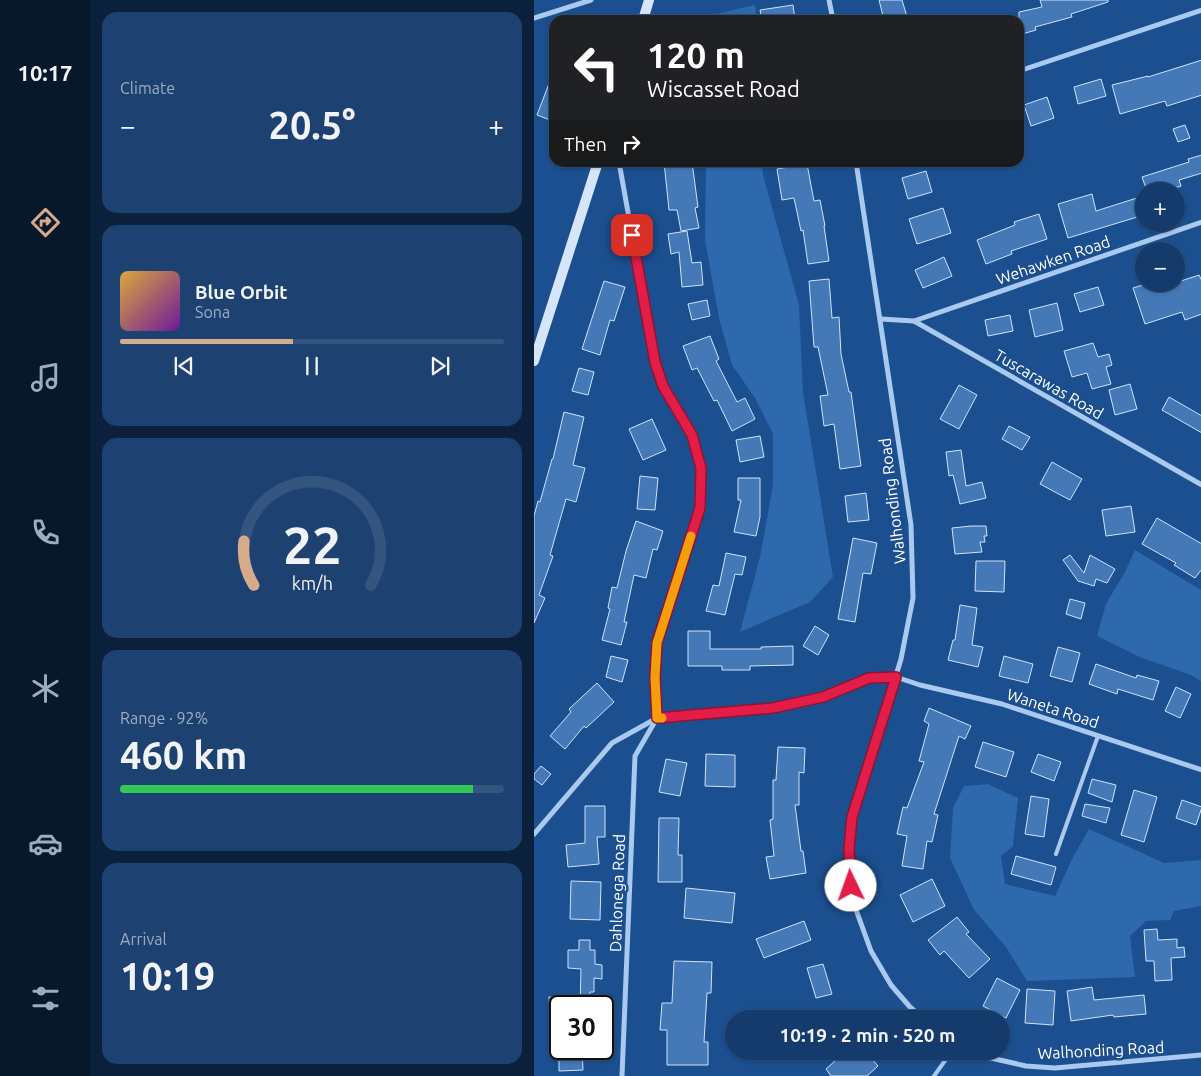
<!DOCTYPE html>
<meta charset="utf-8">
<style>
:root{--surface:#143b6b;--page:#1d4271;--text:#f1f3f6;--muted:#9dadc1;--line:#33557e;--accent:#d6ab8b}
body{margin:0;font-family:Ubuntu,sans-serif;background:var(--page);color:var(--text);height:100vh;display:flex;flex-direction:column;font-size:19px;white-space:nowrap}
*{box-sizing:border-box;margin:0}
p{font-size:16px;color:var(--muted)}
.icon{flex:none;width:28px;height:28px;fill:none;stroke:currentColor;stroke-width:2;stroke-linecap:round;stroke-linejoin:round}
.map{position:relative;flex:1;overflow:hidden}
.sheet{display:flex;flex-direction:column;gap:12px;padding:12px;background:#0b203b;width:444px}
.sheet>*{flex:none}
.hud{position:absolute;left:15px;top:15px;width:475px;height:152px;border-radius:15px;box-shadow:0 1px 4px #0004,0 0 0 1px var(--line);background:#202124;color:#fff;overflow:hidden}
.buttons{position:absolute;left:601px;top:182px;display:grid;gap:10px}
.buttons a{display:grid;place-items:center;width:50px;height:50px;border-radius:50%;background:var(--surface);box-shadow:0 1px 4px #0004,0 0 0 1px var(--line);font-size:25px}
.speed{position:absolute;left:15px;top:995px;display:flex;gap:10px;font-size:25px;font-weight:700;text-align:center}
.speed>*{display:grid;place-content:center;width:65px;height:65px;border-radius:50%;background:var(--surface);box-shadow:0 1px 4px #0004,0 0 0 1px var(--line);line-height:1}
.speed .limit{border:2px solid #111;border-radius:8px;background:#fff;color:#111}
.pin{position:absolute;display:grid;place-items:center;width:42px;height:42px;color:#fff;margin:-21px;border-radius:10px;box-shadow:0 2px 8px #0006}
.me{position:absolute;width:55px;margin:-28px;rotate:357deg;stroke-linejoin:round;filter:drop-shadow(0 0 4px #0008)}
.turn{display:flex;align-items:center;gap:18px;height:105px;padding:0 15px;font-size:22px}
.turn .icon{width:65px;height:65px;stroke-width:2.5}
.turn b{display:block;font-size:35px;line-height:42px}
.then{display:flex;align-items:center;height:48px;padding:0 15px;background:#0003;gap:10px;font-size:19px}
.big{font-size:38px;font-weight:700;line-height:1.1}
.sheet .widget{flex:1;display:flex;flex-direction:column;justify-content:center;gap:8px;min-width:0;padding:0 18px;border-radius:15px;background:var(--page)}
.sheet .dial{align-items:center;gap:0}
.dial svg{height:130px;overflow:visible;fill:none;stroke:var(--line);stroke-width:7;stroke-linecap:round;text-anchor:middle}
.dial text{fill:var(--text);stroke:none}
.song{display:flex;align-items:center;gap:15px}
.cover{width:60px;height:60px;border-radius:8px;background:linear-gradient(135deg,hsl(40 70% 55%),hsl(280 70% 35%))}
.played{height:5px;border-radius:2px;background:linear-gradient(90deg,var(--accent) 45%,var(--line) 45%)}
.keys{display:flex;justify-content:space-around;direction:ltr}
.heat{display:flex;justify-content:space-between;align-items:center;font-size:28px;direction:ltr}
.charge{height:8px;border-radius:4px;background:linear-gradient(90deg,#34c759 92%,var(--line) 0)}
.trip{position:absolute;left:191px;top:1010px;width:285px;height:50px;border-radius:25px;background:var(--surface);box-shadow:0 1px 4px #0004,0 0 0 1px var(--line);font-weight:700;line-height:50px;text-align:center}
main{display:flex;flex:1;min-height:0}
.menu{display:flex;flex-direction:column;width:90px;justify-content:space-around;align-items:center;background:#08182b;color:var(--muted)}
.menu .icon{width:35px;height:35px}
.menu .on{color:var(--accent)}
.menu b{font-size:22px;color:var(--text)}
.map>svg:first-child{display:block}
.green{fill:#2e69ad}
.building{fill:#4478b7;stroke:#cfe3fa}
.lines{fill:none;stroke-linecap:round;stroke-linejoin:round}
.service{stroke:#a9c9ee;stroke-width:4}
.minor{stroke:#a9c9ee;stroke-width:5}
.secondary{stroke:#d6e6fa;stroke-width:10}
.route-casing{stroke:#92132f;stroke-width:12}
.route{stroke:#e11d48;stroke-width:9}
.slow{stroke:#f59e0b;stroke-width:9}
.labels{text-anchor:middle;stroke-width:5;stroke-linejoin:round;paint-order:stroke}
.street-label{font-size:16px;fill:#fff;stroke:#1b4f8f}
</style>
<main>
<nav class="menu">
<b>10:17</b>
<svg class="icon on" aria-label="directions" viewBox="0 0 24 24"><path d="M12 3l9 9-9 9-9-9zM9 14v-3h6M13 9l2 2-2 2"/></svg>
<svg class="icon" aria-label="music" viewBox="0 0 24 24"><path d="M9 18V5l10-2v13"/><circle cx="6" cy="18" r="3"/><circle cx="16" cy="16" r="3"/></svg>
<svg class="icon" aria-label="phone" viewBox="0 0 24 24"><path d="M5 4h4l2 5-3 2q2 4 5 5l2-3 5 2v4C11 20 4 13 5 4z"/></svg>
<svg class="icon" aria-label="climate" viewBox="0 0 24 24"><path d="M12 3v18M4 7l16 10M4 17L20 7"/></svg>
<svg class="icon" aria-label="car" viewBox="0 0 24 24"><path d="M5 17H2v-5l4-1 3-4h7l3 4 3 1v5h-3M9 17h6M6 11h13"/><circle cx="7" cy="17" r="2"/><circle cx="17" cy="17" r="2"/></svg>
<svg class="icon" aria-label="filters" viewBox="0 0 24 24"><path d="M4 7h16M4 17h16"/><circle cx="9" cy="7" r="2"/><circle cx="15" cy="17" r="2"/></svg>
</nav>
<section class="sheet">
<div class="widget"><p>Climate</p>
<div class="heat"><a>−</a><b class="big">20.5°</b><a>+</a></div>
</div>
<div class="widget">
<div class="song"><i class="cover"></i><div><b>Blue Orbit</b><p>Sona</p></div></div>
<div class="played"></div>
<div class="keys"><svg class="icon" aria-label="previous" viewBox="0 0 24 24"><path d="M18 5L8 12l10 7zM5 5v14"/></svg><svg class="icon" aria-label="pause" viewBox="0 0 24 24"><path d="M8 5v14M16 5v14"/></svg><svg class="icon" aria-label="next" viewBox="0 0 24 24"><path d="M6 5l10 7-10 7zM19 5v14"/></svg></div>
</div>
<div class="widget dial"><svg viewBox="0 0 100 80">
<path d="M14 69A42 42 0 1 1 86 69"/>
<path d="M14 69A42 42 0 0 1 8 42" stroke="#d6ab8b"/>
<text x="50" y="56" font-size="32" font-weight="700">22</text>
<text x="50" y="72" font-size="11">km/h</text>
</svg></div>
<div class="widget"><p>Range · 92%</p><b class="big">460 km</b><div class="charge"></div></div>
<div class="widget"><p>Arrival</p><b class="big">10:19</b></div>
</section>
<div class="map">
<svg width="668" height="1076" viewBox="0 0 668 1076">
<rect width="100%" height="100%" fill="#1b4f8f"/>
<!-- green -->
<g class="green">
<path d="M221,5L222,20H175L174,16Z"/>
<path d="M172,163H228L229,175L265,305L269,392L299,577L276,602L206,632L226,557L239,485V434L221,398L198,365L185,318L171,240Z"/>
<path d="M601,550L667,590V681L657,675L608,658L563,636L572,604L591,572Z"/>
<path d="M454,784L484,798L479,846L467,856L471,884L521,896L539,857L555,829L630,863L667,860V906L640,911L636,920L612,921L596,936L601,977L493,981L472,947L440,910L416,858L419,808L430,786Z"/>
</g>
<!-- building -->
<g class="building">
<path d="M345,0H368L374,20H350Z"/>
<path d="M506,0H574V2L537,14L538,17L501,27L502,30L485,35V12L508,7Z"/>
<path d="M259,5L261,20H228L226,10Z"/>
<path d="M668,60V95L633,106L631,101L586,114L578,85L614,76V77Z"/>
<path d="M19,73L20,110L16,120L3,115Z"/>
<path d="M567,79L572,96L544,104L540,87Z"/>
<path d="M513,97L520,118L497,126L490,105Z"/>
<path d="M651,125L656,138L644,142L639,129Z"/>
<path d="M668,155V173L645,180L647,186L630,191H613L608,177L655,162L654,159Z"/>
<path d="M130,162H158L164,207L161,208L165,228L147,231L143,210H135Z"/>
<path d="M273,164L280,201L286,200L291,226H290L295,261L274,264L269,230L267,231L260,198L248,200L243,169Z"/>
<path d="M392,171L398,192L374,199L368,178Z"/>
<path d="M558,194L562,211L606,197L610,215L534,238L524,204Z"/>
<path d="M409,208L417,233L383,244L375,219Z"/>
<path d="M505,214L513,239L477,251L478,254L452,264L443,240L481,225L480,222Z"/>
<path d="M153,231L158,263L167,262L169,285L148,287L145,252L137,254L134,234Z"/>
<path d="M410,257L418,276L389,288L381,270Z"/>
<path d="M665,275L668,281V314L651,320L648,312L611,324L599,288L612,284H625L626,288Z"/>
<path d="M295,279L298,318L305,317L307,354L315,392H317L327,466L306,469L300,424L290,426L286,396L294,395L284,347H280L275,281Z"/>
<path d="M70,281L91,287L80,321L76,320L66,355L48,349Z"/>
<path d="M564,287L570,305L546,312L540,294Z"/>
<path d="M173,300L176,316L158,320L154,304Z"/>
<path d="M523,303L529,330L501,337L495,310Z"/>
<path d="M476,315L479,331L454,336L451,320Z"/>
<path d="M176,336L185,359L182,361L203,402L211,398L221,419L198,431L183,400L180,401L163,368L158,370L149,346Z"/>
<path d="M559,343L564,357L575,354L578,365L572,367L577,384L558,389L553,373L538,377L530,351Z"/>
<path d="M45,368L60,372L54,395L38,391Z"/>
<path d="M596,384L603,409L581,415L575,390Z"/>
<path d="M425,385L443,395L425,429L406,419Z"/>
<path d="M635,397L668,416V433L628,410Z"/>
<path d="M30,412L50,417L39,465L51,468L42,502L32,499L16,555L19,556L5,595L11,598L0,623V516L4,501L6,502L18,459H19Z"/>
<path d="M118,419L132,450L109,460L95,429Z"/>
<path d="M475,426L496,437L488,450L468,439Z"/>
<path d="M226,436L230,457L206,462L202,440Z"/>
<path d="M427,450L432,486L448,482L452,498L426,504L419,475L415,476L412,452Z"/>
<path d="M518,462L548,479L536,500L506,484Z"/>
<path d="M106,476L124,478L121,510L103,509Z"/>
<path d="M204,478H226V517L222,536L200,532L207,500H204Z"/>
<path d="M332,493L335,520L314,522L311,496Z"/>
<path d="M597,506L601,532L572,536L568,510Z"/>
<path d="M623,518L668,544V569L661,578L640,565L642,563L608,544Z"/>
<path d="M102,521L129,531L123,550L119,549L112,578L100,575L90,622H93L87,645L68,640L76,609L74,608L78,587L83,588L92,551Z"/>
<path d="M437,526H452L453,536H450L451,542H446L448,552L421,554L418,528Z"/>
<path d="M319,538L343,543L337,574L329,573L321,622L304,619Z"/>
<path d="M192,553L212,557L208,575L201,574L191,615L172,611L179,585L185,586Z"/>
<path d="M536,555L550,573L556,555L581,569L573,583L562,579L560,586L544,581L529,560Z"/>
<path d="M442,561H471L470,592L441,591Z"/>
<path d="M536,599L551,603L547,619L532,614Z"/>
<path d="M426,605L443,608L438,645L449,647L444,667L414,660L419,640H421Z"/>
<path d="M281,626L295,635L284,655L269,646Z"/>
<path d="M154,631H176V649H227V647L259,646V665L216,666V670H188V666H154Z"/>
<path d="M524,647L546,653L538,682L516,676Z"/>
<path d="M77,656L94,660L88,682L72,677Z"/>
<path d="M470,656L499,664L494,683L465,676Z"/>
<path d="M562,664L602,678L603,675L625,681L619,700L584,689L583,694L555,684Z"/>
<path d="M63,683L80,702L52,728L50,726L31,749L16,736L37,712L35,709Z"/>
<path d="M642,687L657,694L646,718L631,711Z"/>
<path d="M395,708L437,726L431,739L425,736L400,814L404,815L398,842L393,841L389,869L368,866L373,836L363,834L369,807L373,808L390,762L385,761L395,724L390,721Z"/>
<path d="M449,742L480,752L472,777L441,767Z"/>
<path d="M244,747L271,748L270,773L265,772V805H261L267,851H269L272,873L236,879L232,857L240,856L236,820L239,819V780H242Z"/>
<path d="M172,754L201,755V787L171,786Z"/>
<path d="M504,754L527,762L520,781L497,772Z"/>
<path d="M132,759L153,763L146,796L125,792Z"/>
<path d="M7,766L17,774L8,785L0,779V774Z"/>
<path d="M558,779L582,785L578,802L554,793Z"/>
<path d="M600,790L623,797L610,842L587,835Z"/>
<path d="M497,796L515,799L510,837L491,834Z"/>
<path d="M648,800L668,807L662,825L642,818Z"/>
<path d="M551,804L576,808L572,823L548,816Z"/>
<path d="M51,806H71V837H63L65,864L34,867L32,845L51,843Z"/>
<path d="M125,818H145L144,855H148V882H124Z"/>
<path d="M482,856L522,867L517,885L477,874Z"/>
<path d="M398,879L411,906L379,922L366,895Z"/>
<path d="M37,881L67,882L66,920L36,919Z"/>
<path d="M152,888L201,893L198,923L150,918Z"/>
<path d="M423,917L435,932L432,934L456,959L435,978L410,951L406,955L394,940Z"/>
<path d="M270,921L277,940L230,958L222,939Z"/>
<path d="M623,929L624,940L643,939V948L650,947L651,957L637,958L638,980L621,981L620,961H612L610,930Z"/>
<path d="M45,940H56V950H61V964L68,965V979L60,978V992H56L55,1006H46L47,969L34,968V950H45Z"/>
<path d="M140,961L178,962L177,993H173L170,1042H174V1065H133V1030H126L128,1003H138Z"/>
<path d="M289,964L298,994L282,998L273,968Z"/>
<path d="M463,978L486,990L472,1018L449,1006Z"/>
<path d="M558,987L560,1000L610,995L612,1014L580,1017L579,1015L537,1021L533,991Z"/>
<path d="M493,989L521,991L519,1025L491,1023Z"/>
<rect x="15" y="997" width="11" height="12"/>
<path d="M25,1049H48L49,1070L25,1071Z"/>
<path d="M312,1051H331L344,1066L333,1076H297L292,1069Z"/>
</g>
<g class="lines">
<!-- service -->
<g class="service">
<path d="M522,854L564,736"/>
<path d="M400,1076L418,1051"/>
</g>
<!-- minor -->
<g class="minor">
<path d="M295,0L299,20"/>
<path d="M0,18L57,0"/>
<path d="M485,71L668,10"/>
<path d="M85,162L121,363L129,386L158,435L167,468L166,508L123,643L121,677L123,718L101,756L88,1076"/>
<path d="M322,162L377,525L379,598L367,659L319,817L315,849L317,886L321,907L337,951L357,985L376,1007L390,1019"/>
<path d="M347,319L380,321L668,485"/>
<path d="M380,321L668,222"/>
<path d="M0,834L78,743L123,718L239,709L289,697L335,678L362,677L386,685L468,704L668,770"/>
<path d="M440,1051L448,1056L492,1066L521,1068L668,1055"/>
</g>
<!-- secondary -->
<g class="secondary">
<path d="M109,20L115,0"/>
<path d="M0,361L64,162"/>
</g>
</g>
<g class="lines">
<!-- route casing -->
<g class="route-casing">
<path id="route" d="M98,235L121,362L129,386L158,435L167,468L166,508L123,643L121,677L123,718L239,708L289,697L335,678L362,677L318,817L315,849L317,886"/>
</g>
<!-- route -->
<use href="#route" class="route"/>
<!-- slow -->
<path class="slow" d="M128,718H123L121,677L123,643L157,536"/>
</g>
<g class="labels">
<!-- street labels -->
<g class="street-label">
<text transform="translate(519 260) rotate(-19)" y="6">Wehawken Road</text>
<text transform="translate(515 384) rotate(30)" y="6">Tuscarawas Road</text>
<text transform="translate(358 501) rotate(-97)" y="6">Walhonding Road</text>
<text transform="translate(519 708) rotate(18)" y="6">Waneta Road</text>
<text transform="translate(83 893) rotate(-88)" y="6">Dahlonega Road</text>
<text transform="translate(567 1050) rotate(-3)" y="6">Walhonding Road</text>
</g>
</g>
</svg>
<div class="buttons">
<a>+</a>
<a>−</a>
</div>
<div class="speed"><div class="limit">30</div></div>
<div class="pin" style="left:98px;top:235px;background:#d93025"><svg class="icon" aria-label="arrive" viewBox="0 0 24 24"><path d="M6 21V4h12l-3 4 3 4H6"/></svg></div>
<svg class="me" style="left:317px;top:886px" viewBox="-20 -20 40 40"><circle r="19" fill="#fff"/><path d="M0-13L10 11 0 6-10 11z" fill="#e11d48"/></svg>
<div class="trip">10:19 · 2 min · 520 m</div>
<div class="hud">
<div class="turn"><svg class="icon" aria-label="left" viewBox="0 0 24 24"><path d="M17 20v-9H6M10 6l-5 5 5 5"/></svg><div><b>120 m</b>Wiscasset Road</div></div>
<div class="then">Then<svg class="icon" aria-label="right" viewBox="0 0 24 24"><path d="M7 20v-9h11M14 6l5 5-5 5"/></svg></div>
</div>
</div>
</main>
